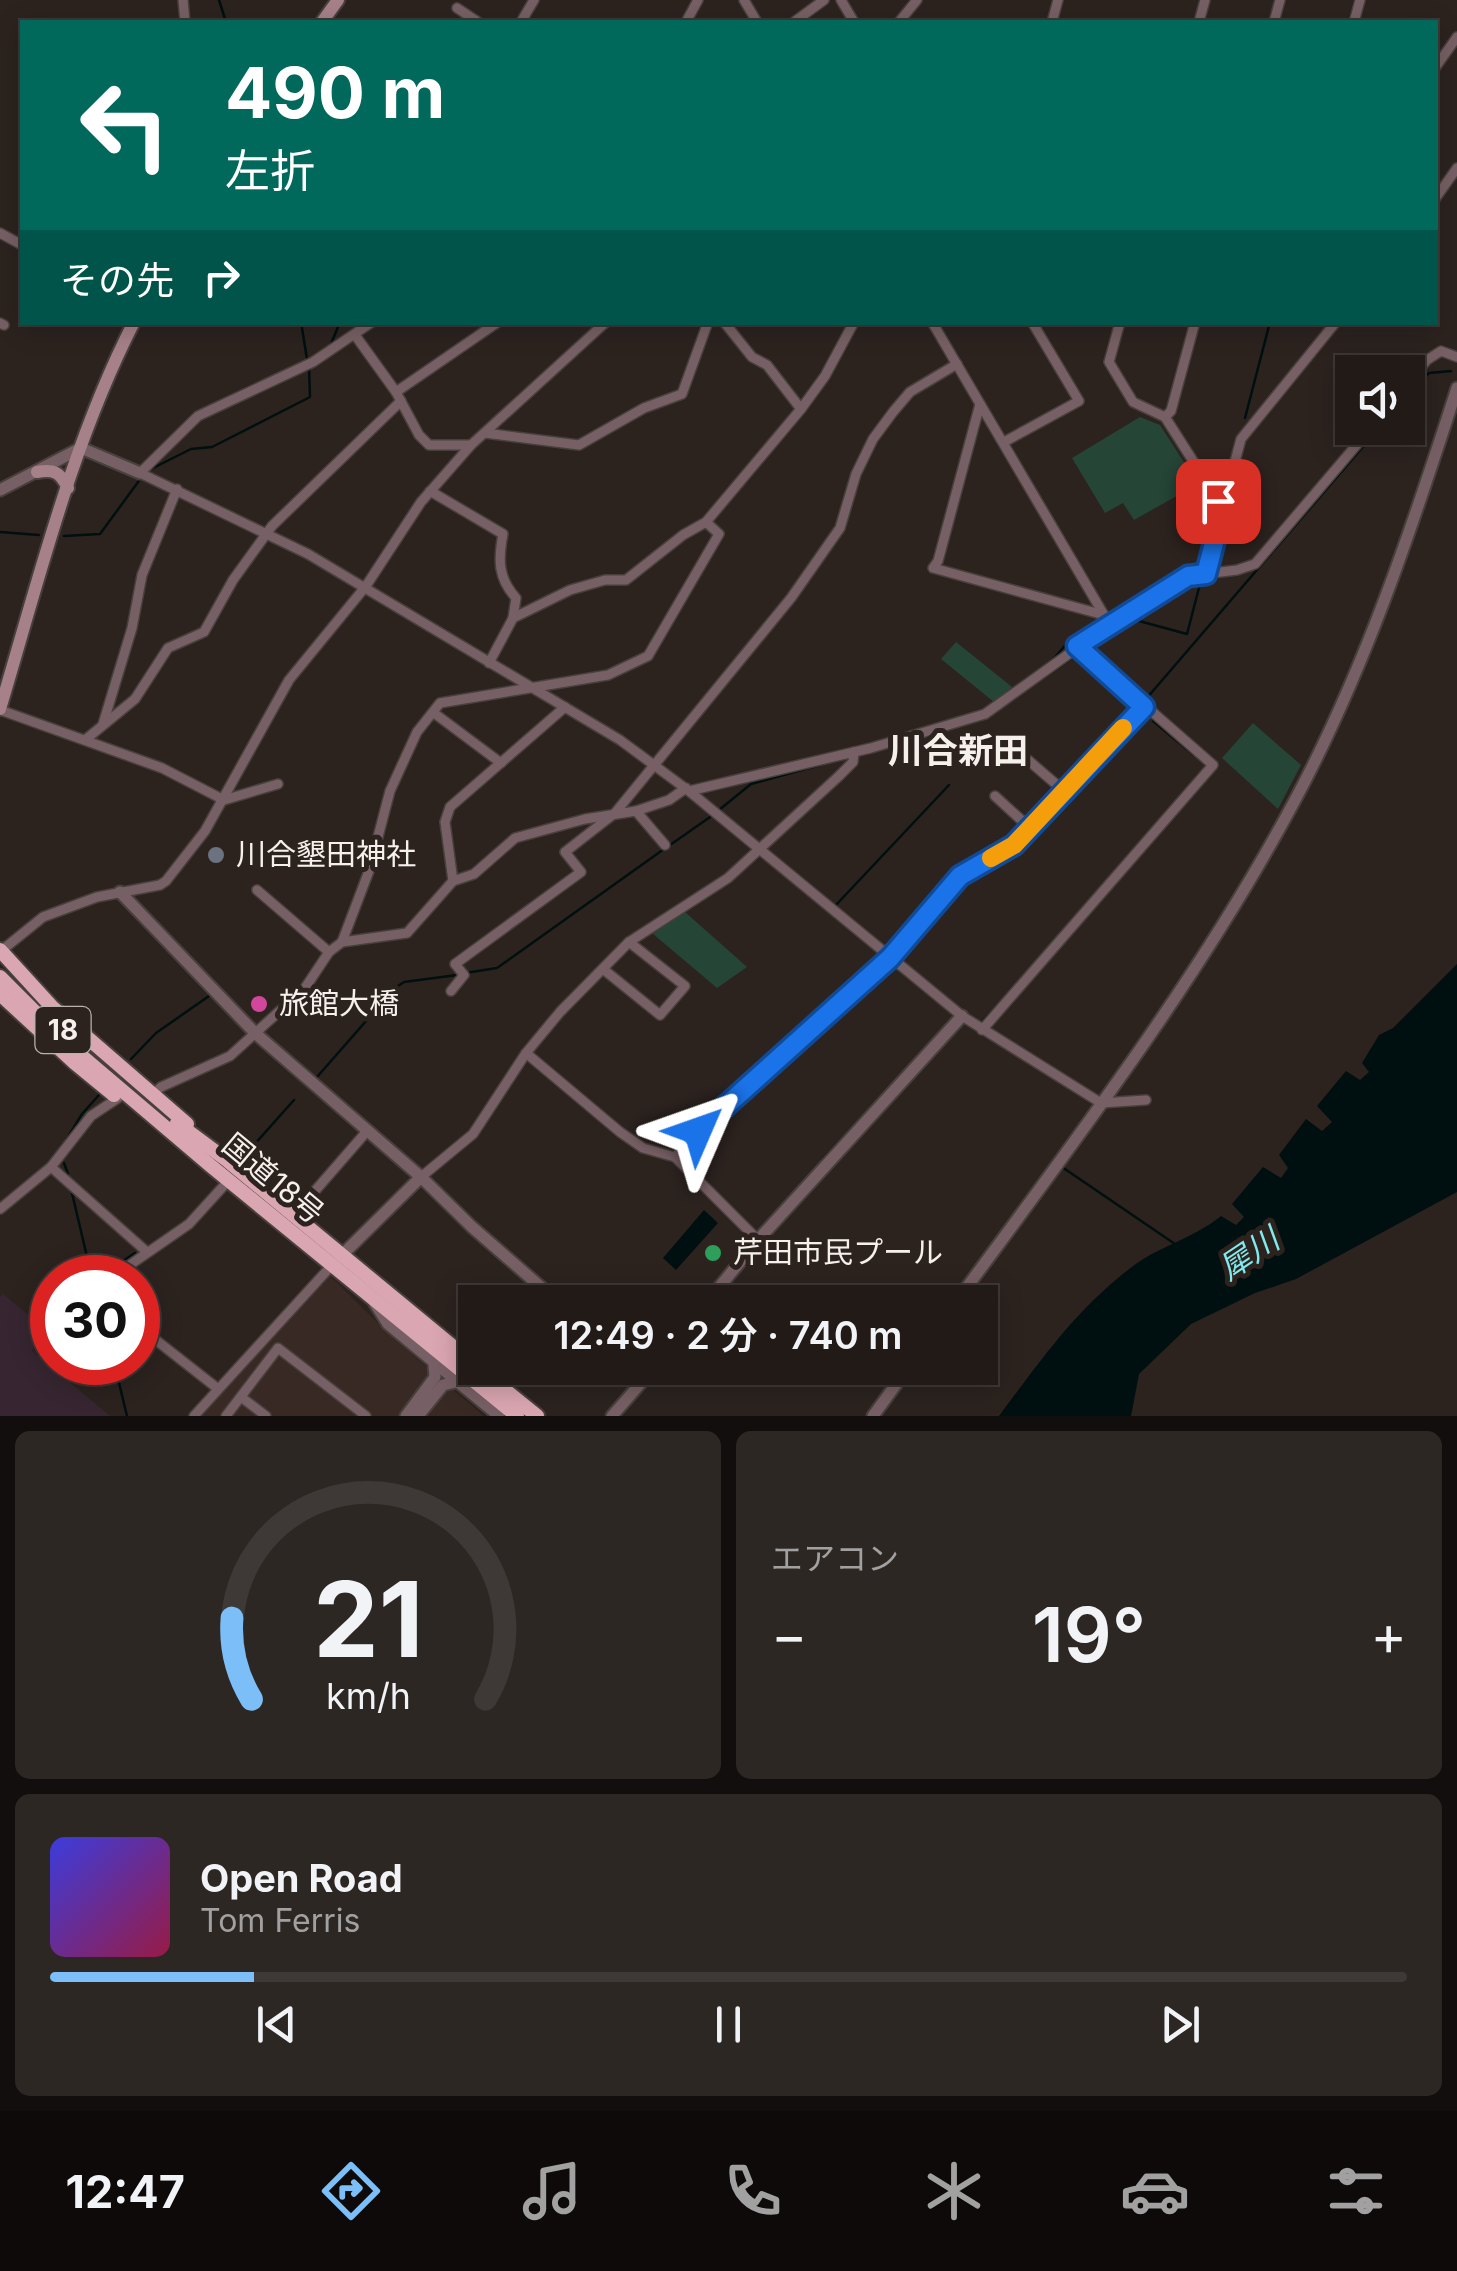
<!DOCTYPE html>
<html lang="ja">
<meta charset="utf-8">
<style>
:root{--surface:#211a17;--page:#2d2724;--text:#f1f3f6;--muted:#a2a1a1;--line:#3e3836;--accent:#7bbef8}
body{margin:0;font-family:Inter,"Noto Sans JP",sans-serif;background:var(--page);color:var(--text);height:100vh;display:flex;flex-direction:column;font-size:38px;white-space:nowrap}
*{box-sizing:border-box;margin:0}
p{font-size:32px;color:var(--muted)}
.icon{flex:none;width:55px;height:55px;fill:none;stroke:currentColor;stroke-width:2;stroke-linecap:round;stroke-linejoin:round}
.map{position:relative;height:1416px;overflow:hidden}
.sheet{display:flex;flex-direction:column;gap:15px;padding:15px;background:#120e0d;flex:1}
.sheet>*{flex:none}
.guide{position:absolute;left:20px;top:20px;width:1418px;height:305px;border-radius:0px;box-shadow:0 5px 25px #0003,0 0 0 2px var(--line);background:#00695c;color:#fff;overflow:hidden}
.controls{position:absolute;left:1335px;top:355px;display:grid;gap:20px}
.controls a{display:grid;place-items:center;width:90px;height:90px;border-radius:0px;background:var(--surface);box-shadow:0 5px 25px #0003,0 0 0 2px var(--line);font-size:50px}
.speed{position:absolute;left:30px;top:1255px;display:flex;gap:20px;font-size:50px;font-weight:700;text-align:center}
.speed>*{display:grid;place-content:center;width:130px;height:130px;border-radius:50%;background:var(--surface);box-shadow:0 5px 25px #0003,0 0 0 2px var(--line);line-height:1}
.speed .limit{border:15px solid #d22;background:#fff;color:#111}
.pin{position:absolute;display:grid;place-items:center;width:85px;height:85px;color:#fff;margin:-42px;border-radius:20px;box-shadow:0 5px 15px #0006}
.me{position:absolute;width:110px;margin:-55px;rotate:47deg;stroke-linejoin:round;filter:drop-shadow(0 0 8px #0008)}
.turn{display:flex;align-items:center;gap:35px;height:210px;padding:0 40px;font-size:45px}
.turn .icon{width:130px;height:130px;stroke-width:2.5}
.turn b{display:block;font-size:70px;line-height:85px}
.then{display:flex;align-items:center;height:95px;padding:0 40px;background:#0003;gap:20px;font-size:38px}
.big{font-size:75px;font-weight:600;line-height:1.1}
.sheet .card{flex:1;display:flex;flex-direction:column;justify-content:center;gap:15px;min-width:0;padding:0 35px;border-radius:15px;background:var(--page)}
.sheet .dial{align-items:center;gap:0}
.dial svg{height:260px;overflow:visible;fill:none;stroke:var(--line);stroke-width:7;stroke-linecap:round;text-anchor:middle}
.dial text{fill:var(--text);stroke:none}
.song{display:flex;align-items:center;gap:30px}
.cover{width:120px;height:120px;border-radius:15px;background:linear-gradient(135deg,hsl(240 70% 55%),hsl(340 70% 35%))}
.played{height:10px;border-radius:5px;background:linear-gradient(90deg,var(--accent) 15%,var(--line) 15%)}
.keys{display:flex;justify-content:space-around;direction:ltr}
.heat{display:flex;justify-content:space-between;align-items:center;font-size:55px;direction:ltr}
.sheet .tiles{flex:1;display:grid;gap:15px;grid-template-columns:1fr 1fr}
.card:last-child{grid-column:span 2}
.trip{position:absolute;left:458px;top:1285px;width:540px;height:100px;border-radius:0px;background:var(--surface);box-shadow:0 5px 25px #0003,0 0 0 2px var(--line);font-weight:600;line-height:100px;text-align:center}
.menu{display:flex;height:160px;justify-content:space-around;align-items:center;background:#0d0a09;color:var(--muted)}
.menu .icon{width:70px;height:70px}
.menu .current{color:var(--accent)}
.menu b{font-size:45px;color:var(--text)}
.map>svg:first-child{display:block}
.built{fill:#392924}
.industrial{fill:#372631}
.green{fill:#254537}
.water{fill:#000f10}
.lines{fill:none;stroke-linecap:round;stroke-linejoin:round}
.stream{stroke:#000f10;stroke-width:2.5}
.minor-casing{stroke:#48403c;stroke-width:12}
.tertiary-casing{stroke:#48403c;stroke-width:15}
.secondary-casing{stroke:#48403c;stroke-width:16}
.trunk-casing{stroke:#48403c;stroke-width:18}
.minor{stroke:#776065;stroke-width:9}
.tertiary{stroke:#776065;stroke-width:11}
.secondary{stroke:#a68189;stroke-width:12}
.trunk{stroke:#daa6b1;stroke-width:14}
.route-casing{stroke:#114b97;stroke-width:25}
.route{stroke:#1a73e8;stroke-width:18}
.slow{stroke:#f59e0b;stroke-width:18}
.worship-dot{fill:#6b7280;stroke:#2c231f;stroke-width:4}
.hotel-dot{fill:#d1479c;stroke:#2c231f;stroke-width:4}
.leisure-dot{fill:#2e9e5b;stroke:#2c231f;stroke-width:4}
.labels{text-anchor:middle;stroke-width:10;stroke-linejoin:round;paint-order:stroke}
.shield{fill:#2c231f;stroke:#b9b2af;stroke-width:2.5}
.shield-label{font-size:28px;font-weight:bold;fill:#f6f0ed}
.poi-label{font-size:30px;fill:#f6f0ed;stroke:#2c231f;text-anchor:start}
.street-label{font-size:30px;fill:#f6f0ed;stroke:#2c231f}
.water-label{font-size:32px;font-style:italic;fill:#80ebef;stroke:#2c231f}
.quarter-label{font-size:35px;font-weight:bold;fill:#f6f0ed;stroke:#2c231f}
</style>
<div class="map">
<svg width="1457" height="1416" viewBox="0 0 1457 1416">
<rect width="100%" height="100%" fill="#2c231f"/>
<!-- built -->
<path class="built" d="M329,1275L394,1339L484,1416H199Z"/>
<!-- industrial -->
<path class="industrial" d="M3,1294L45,1329L32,1351L110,1416H0V1297Z"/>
<!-- green -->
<g class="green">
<path d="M1140,417L1160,425L1198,484L1134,520L1123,503L1105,513L1072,458Z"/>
<path d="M956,642L1012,687L994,702L941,659Z"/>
<path d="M1253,723L1301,765L1278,809L1222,758Z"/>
<path d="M685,912L747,967L717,988L652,933Z"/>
</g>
<!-- water -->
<g class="water">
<path d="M1457,964V1192L1296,1279L1255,1293L1191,1324L1139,1374L1131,1416H999C1042,1359 1075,1310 1133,1266C1160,1246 1194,1238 1221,1216L1236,1225L1244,1217L1232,1204L1263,1167L1281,1178L1288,1168L1279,1155L1306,1119L1322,1131L1332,1122L1317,1106L1346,1071L1360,1080L1369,1072L1362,1063L1379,1035L1393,1028Z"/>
<path d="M704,1210L718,1223L676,1270L663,1258Z"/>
</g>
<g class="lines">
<!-- stream -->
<g class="stream">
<path d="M219,0L226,22"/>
<path d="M1349,22L1355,0"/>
<path d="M301,322L307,359"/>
<path d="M331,344L340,322"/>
<path d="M1408,393L1429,373L1451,371"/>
<path d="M1245,418L1270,322"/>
<path d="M149,470L191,449L212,447L310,397L309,367"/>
<path d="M0,532L39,535"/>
<path d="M64,536L100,534L141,478"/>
<path d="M1128,618L1187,634L1201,580"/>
<path d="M1052,661L1068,642"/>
<path d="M1146,699L1379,428"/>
<path d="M1008,703L1079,653"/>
<path d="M1153,721L1194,755"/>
<path d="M911,740L980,720"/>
<path d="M719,810L751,784L820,765"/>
<path d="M670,845L713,815"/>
<path d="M832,904L835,906L949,785"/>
<path d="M465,973L497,968L664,849"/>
<path d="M982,1022L1002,1001"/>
<path d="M131,1059L156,1033L209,996"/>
<path d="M317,1077L395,988L404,982L457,975"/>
<path d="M64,1144L82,1114L99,1095"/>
<path d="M245,1155L294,1100"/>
<path d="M822,1160L896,1080"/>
<path d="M64,1163L68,1174"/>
<path d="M1062,1167L1175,1244"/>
<path d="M797,1189L810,1174"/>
<path d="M72,1193L92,1278"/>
<path d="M97,1278L135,1253"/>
<path d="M114,1362L127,1416"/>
</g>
<!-- minor casing -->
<g class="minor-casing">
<g id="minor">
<path d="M183,0L185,22"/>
<path d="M744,0L757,22"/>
<path d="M841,0L854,22"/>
<path d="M457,8L478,22"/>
<path d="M521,22L534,0"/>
<path d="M686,22L698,0"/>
<path d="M794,22L824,0"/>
<path d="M899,22L917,0"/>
<path d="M1052,22L1058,0"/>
<path d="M1199,22L1205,0"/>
<path d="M1274,22L1280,0"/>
<path d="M1354,22L1360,0"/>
<path d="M1435,68L1457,37"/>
<path d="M1435,199L1457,168"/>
<path d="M0,233L22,245"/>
<path d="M372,322L313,362L198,416L140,473L308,554L620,740L689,791L962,1016L1101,1103L1146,1100"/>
<path d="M724,322L752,357L767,365L801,409"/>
<path d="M932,322L1104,615"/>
<path d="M1120,322L1109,362L1133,402L1165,417L1223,508"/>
<path d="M0,323L4,325"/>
<path d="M355,335L396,392L419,435L429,445H471"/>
<path d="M1408,383L1427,360L1441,351L1457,357"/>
<path d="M396,392L498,322"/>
<path d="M980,404L938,561L933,568L1104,615L1111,624"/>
<path d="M1165,417L1171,411L1195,322"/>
<path d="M485,433L579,445L644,408L682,394L708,322"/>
<path d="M1004,442L1079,401L1032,322"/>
<path d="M430,491L503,534C498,560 498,578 516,598L513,618"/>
<path d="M1205,574L1241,439L1336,322"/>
<path d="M489,663L513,618L570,590L605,580H626L683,535L706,522L801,409L825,376L854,322"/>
<path d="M0,710L162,768L224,800L278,784"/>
<path d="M434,713L501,763"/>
<path d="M103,724L132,628L142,575L177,489"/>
<path d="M85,740L135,699L168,648L204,632L233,580L272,526L401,401"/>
<path d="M1028,760L1064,791"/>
<path d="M689,791L871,748L985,714L1123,615L1188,576L1237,570L1255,564L1371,428"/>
<path d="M995,796L1030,828"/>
<path d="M636,811L665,845"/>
<path d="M453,881L445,822L450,807L565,707"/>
<path d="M257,890L329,952"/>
<path d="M342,942L369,871L390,791L417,732L440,703L608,675L648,656L719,534L706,522"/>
<path d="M1,951L43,917L97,897L160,885L166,881L205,831L289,680L366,586L421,502L471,445L606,322"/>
<path d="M603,969L660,1015L685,986L629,942"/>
<path d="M451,991L464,975L455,964L581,872L565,852L615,813L791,598L840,528L856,474L873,439L893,412L910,392L957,364"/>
<path d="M982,1030L1213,765L1077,646"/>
<path d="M526,1053L620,1132L643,1148L675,1157"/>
<path d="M152,1095L161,1087L230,1056L305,988L329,952L342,942L407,933L453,881L474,874L515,838L585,819L636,811L669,800L686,788"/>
<path d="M118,1098L91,1116L51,1167L147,1252"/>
<path d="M421,1177L473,1134L526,1053L560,1012L629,942L728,878L839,776L853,762L854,752"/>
<path d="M0,1209L51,1167"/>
<path d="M294,1215L368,1130"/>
<path d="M758,1240L675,1157L697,1131L890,958L960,876L1014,845L1143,707"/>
<path d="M111,1278L189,1224L229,1180"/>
<path d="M138,1326L217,1388"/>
<path d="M241,1397L266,1416"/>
<path d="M194,1416L333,1264"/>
<path d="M226,1416L278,1348L366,1416"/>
</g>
</g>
<!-- tertiary casing -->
<g class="tertiary-casing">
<g id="tertiary">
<path d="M0,490L81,448L140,473"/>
<path d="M120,892L255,1033L421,1177L472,1227L558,1302"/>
<path d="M339,1258L421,1177"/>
<path d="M374,1302L388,1324L499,1416"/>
<path d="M707,1302L758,1240L962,1016"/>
<path d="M956,1302C1074,1142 1200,978 1294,802C1364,672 1412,528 1457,388"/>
<path d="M406,1416L435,1377L434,1365"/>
<path d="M418,1416L443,1385L456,1382"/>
<path d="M612,1416L654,1368"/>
<path d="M873,1416L908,1368"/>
</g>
</g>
<!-- secondary casing -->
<g class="secondary-casing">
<g id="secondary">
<path d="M322,22L338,0"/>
<path d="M37,472C54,469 60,472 68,488"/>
<path d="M0,709C39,579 72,443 134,322"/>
</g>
</g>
<!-- trunk casing -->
<g class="trunk-casing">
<g id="trunk">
<path d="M0,950L52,1007L187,1124"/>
<path d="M0,977L64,1041L211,1166L517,1416"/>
<path d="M0,994L75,1063L114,1095"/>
<path d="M177,1123L228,1161L475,1365"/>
<path d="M478,1368L537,1416"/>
</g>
</g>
<!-- minor -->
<use href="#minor" class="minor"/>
<!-- tertiary -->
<use href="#tertiary" class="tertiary"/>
<!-- secondary -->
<use href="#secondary" class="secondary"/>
<!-- trunk -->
<use href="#trunk" class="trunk"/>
</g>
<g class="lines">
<!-- route casing -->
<g class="route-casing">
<path id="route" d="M698,1131L890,958L960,876L1014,845L1144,707L1077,646L1188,576L1206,574L1223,508L1218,501"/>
</g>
<!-- route -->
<use href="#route" class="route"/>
<!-- slow -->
<path class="slow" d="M991,858L1014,845L1123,728"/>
</g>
<!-- markers -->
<circle class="worship-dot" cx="216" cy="855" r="10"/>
<circle class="hotel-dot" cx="259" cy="1004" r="10"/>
<circle class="leisure-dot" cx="713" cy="1253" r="10"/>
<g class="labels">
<!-- shield labels -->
<rect class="shield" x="35.5" y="1007" width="55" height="46" rx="8"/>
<g class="shield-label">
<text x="63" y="1040">18</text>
</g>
<!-- poi labels -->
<g class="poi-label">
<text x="236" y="865">川合墾田神社</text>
<text x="279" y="1014">旅館大橋</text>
<text x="733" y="1263">芹田市民プール</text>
</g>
<!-- street labels -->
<g class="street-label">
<text transform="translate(273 1179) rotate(40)" y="10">国道18号</text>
</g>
<!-- water labels -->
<g class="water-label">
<text transform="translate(1249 1254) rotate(-34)" y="11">犀川</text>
</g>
<!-- quarter labels -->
<g class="quarter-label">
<text x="958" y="763">川合新田</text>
</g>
</g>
</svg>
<div class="controls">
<a><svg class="icon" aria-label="sound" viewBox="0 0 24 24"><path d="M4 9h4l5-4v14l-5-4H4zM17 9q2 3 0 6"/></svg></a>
</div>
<div class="speed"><div class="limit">30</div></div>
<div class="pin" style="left:1218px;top:501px;background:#d93025"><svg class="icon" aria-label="arrive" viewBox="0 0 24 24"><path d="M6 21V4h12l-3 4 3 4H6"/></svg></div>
<svg class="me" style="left:698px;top:1131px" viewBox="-20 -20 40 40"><path d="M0-17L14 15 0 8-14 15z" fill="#1a73e8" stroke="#fff" stroke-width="4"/></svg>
<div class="trip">12:49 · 2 分 · 740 m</div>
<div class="guide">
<div class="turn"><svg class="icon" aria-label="left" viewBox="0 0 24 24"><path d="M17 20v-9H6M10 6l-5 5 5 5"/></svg><div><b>490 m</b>左折</div></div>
<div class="then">その先<svg class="icon" aria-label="right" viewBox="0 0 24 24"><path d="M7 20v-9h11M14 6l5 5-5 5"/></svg></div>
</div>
</div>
<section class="sheet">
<div class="tiles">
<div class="card dial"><svg viewBox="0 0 100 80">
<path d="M14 69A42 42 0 1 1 86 69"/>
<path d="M14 69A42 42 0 0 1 8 44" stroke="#7bbef8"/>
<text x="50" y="56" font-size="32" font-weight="700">21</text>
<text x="50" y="72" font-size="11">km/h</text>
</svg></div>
<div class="card"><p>エアコン</p>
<div class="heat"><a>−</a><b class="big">19°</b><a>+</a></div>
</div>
<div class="card">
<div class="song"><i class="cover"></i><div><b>Open Road</b><p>Tom Ferris</p></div></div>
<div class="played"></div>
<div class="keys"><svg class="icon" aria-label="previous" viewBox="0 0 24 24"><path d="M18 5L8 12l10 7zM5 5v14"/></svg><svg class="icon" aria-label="pause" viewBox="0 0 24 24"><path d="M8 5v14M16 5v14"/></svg><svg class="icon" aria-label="next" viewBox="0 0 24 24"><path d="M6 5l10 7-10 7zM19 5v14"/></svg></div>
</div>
</div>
</section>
<nav class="menu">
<b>12:47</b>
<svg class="icon current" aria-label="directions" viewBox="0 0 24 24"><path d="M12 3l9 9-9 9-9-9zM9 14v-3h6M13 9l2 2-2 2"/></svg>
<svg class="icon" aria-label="music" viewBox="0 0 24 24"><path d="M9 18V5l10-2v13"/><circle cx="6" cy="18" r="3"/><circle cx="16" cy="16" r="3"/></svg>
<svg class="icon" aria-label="phone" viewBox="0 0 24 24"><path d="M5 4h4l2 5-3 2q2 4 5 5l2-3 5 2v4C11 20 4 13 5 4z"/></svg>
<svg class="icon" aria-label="climate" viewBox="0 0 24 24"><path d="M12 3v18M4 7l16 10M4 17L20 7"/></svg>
<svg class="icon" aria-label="car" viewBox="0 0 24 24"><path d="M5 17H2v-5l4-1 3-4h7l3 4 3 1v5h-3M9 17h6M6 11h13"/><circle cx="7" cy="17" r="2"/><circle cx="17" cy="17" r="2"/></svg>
<svg class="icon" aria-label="filters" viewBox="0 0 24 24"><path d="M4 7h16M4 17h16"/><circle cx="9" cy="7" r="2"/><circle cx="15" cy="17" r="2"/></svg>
</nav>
